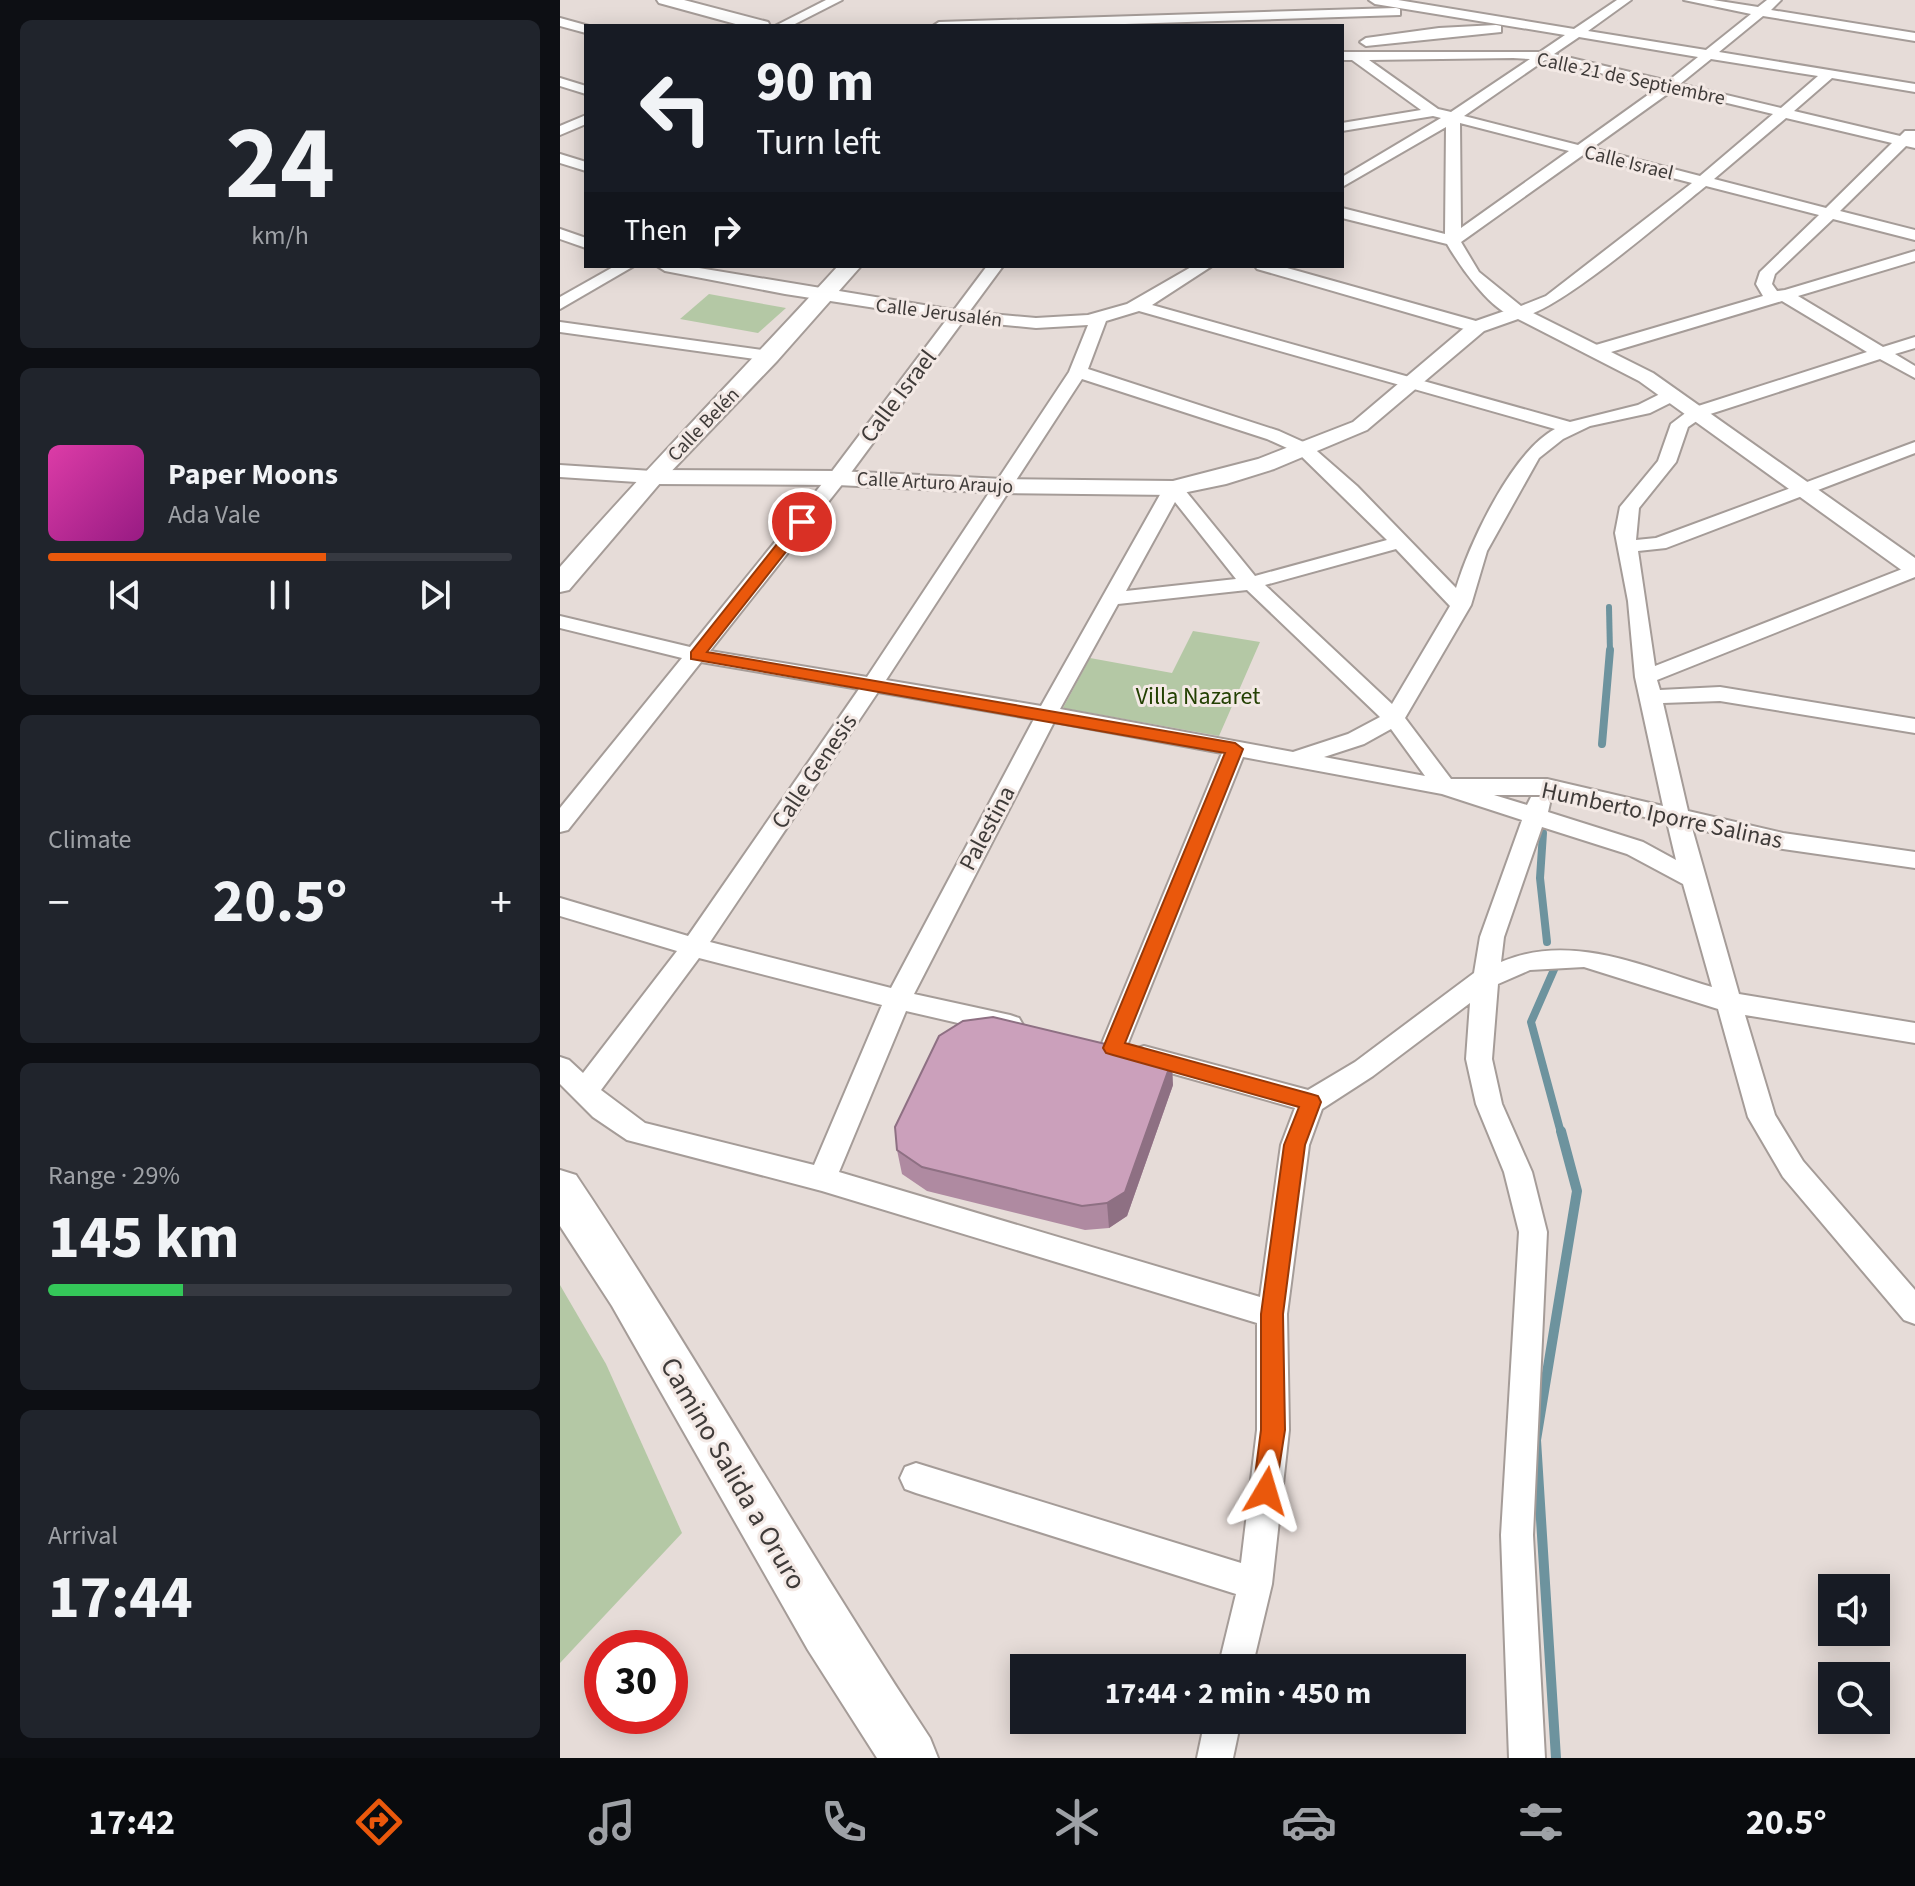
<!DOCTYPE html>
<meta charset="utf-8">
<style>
:root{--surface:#171b24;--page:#20242c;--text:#f1f3f6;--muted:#9ea1a6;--line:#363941;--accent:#ea580c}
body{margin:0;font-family:"Source Sans 3",sans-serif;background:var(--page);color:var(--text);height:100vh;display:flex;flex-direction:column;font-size:30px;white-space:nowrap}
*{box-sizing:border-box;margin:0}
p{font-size:26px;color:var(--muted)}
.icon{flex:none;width:44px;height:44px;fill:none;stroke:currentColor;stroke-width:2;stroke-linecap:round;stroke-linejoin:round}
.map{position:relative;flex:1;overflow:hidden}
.details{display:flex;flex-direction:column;gap:20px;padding:20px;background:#0d0f14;width:560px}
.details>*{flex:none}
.guide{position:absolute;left:24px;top:24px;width:760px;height:244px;border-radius:0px;box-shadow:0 4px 20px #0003;background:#171b24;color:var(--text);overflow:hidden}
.controls{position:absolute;left:1258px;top:1574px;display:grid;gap:16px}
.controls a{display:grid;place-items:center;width:72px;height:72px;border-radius:0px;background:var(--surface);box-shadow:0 4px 20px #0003;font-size:40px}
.speed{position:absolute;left:24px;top:1630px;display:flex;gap:16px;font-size:40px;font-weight:700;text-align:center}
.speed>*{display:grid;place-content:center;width:104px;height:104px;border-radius:50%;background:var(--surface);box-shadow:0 4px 20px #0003;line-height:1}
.speed .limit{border:12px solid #d22;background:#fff;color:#111}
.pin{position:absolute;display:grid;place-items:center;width:68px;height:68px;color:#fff;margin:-34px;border:4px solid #fff;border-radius:50%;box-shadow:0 2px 8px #0007}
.me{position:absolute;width:88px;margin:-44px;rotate:7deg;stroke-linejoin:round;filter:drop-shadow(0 0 6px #0008)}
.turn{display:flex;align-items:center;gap:28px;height:168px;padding:0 40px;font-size:36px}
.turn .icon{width:104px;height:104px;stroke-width:2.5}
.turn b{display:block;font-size:56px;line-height:68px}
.then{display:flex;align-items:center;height:76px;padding:0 40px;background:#0003;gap:16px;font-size:30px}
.big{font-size:60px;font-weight:700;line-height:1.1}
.details .tile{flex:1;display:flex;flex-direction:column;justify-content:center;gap:12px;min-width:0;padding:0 28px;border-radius:12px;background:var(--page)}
.details .dial{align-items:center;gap:0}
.dial b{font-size:104px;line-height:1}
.song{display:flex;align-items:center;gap:24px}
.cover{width:96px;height:96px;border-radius:12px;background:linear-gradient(135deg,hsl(320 70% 55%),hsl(310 70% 35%))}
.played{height:8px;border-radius:4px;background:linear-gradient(90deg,var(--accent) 60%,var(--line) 60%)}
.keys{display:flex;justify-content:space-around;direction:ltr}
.heat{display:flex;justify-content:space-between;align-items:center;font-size:44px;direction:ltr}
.charge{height:12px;border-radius:6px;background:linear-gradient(90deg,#34c759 29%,var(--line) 0)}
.trip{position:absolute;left:450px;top:1654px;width:456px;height:80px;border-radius:0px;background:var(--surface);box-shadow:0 4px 20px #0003;font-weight:700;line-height:80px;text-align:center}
.tabs{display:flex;height:128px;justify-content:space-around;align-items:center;background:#090b0e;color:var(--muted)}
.tabs .icon{width:56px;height:56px}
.tabs .on{color:var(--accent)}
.tabs b{font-size:36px;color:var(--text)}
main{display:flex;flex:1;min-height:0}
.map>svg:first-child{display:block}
.green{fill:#b4c8a5}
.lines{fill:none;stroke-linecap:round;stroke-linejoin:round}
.stream-far2{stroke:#6d939e;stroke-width:6}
.stream-far1{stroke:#6d939e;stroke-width:8}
.stream{stroke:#6d939e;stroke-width:10}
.minor-casing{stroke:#a59c98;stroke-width:4}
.tertiary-casing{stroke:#a59c98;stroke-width:4}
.secondary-casing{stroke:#a59c98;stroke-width:4}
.trunk-casing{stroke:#a59c98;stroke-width:4}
.minor{fill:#fff;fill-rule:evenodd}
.tertiary{fill:#fff;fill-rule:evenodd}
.secondary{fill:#fff;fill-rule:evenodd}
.trunk{fill:#fff;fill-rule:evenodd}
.wall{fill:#af8aa1}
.shaded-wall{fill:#8e7083}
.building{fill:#cba0bb;stroke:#8e7083;stroke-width:2}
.route{fill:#ea580c;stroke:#983908;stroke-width:2}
.labels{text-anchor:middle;stroke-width:6;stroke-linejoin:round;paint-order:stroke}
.far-street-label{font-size:20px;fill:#3f3b39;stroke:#f3e9e5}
.street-label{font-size:24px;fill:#3f3b39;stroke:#f3e9e5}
.park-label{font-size:24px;fill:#234002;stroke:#f3e9e5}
.near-street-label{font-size:28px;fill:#3f3b39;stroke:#f3e9e5}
</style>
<main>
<section class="details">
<div class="tile dial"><b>24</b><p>km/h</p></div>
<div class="tile">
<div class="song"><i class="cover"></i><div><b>Paper Moons</b><p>Ada Vale</p></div></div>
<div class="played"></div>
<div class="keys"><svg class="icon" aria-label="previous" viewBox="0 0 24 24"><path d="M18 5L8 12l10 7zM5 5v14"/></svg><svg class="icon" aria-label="pause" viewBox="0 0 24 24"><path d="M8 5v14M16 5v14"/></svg><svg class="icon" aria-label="next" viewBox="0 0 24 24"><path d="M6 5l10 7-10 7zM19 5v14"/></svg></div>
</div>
<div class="tile"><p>Climate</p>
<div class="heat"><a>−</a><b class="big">20.5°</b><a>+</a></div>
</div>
<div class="tile"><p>Range · 29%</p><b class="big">145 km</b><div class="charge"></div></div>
<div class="tile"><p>Arrival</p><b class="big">17:44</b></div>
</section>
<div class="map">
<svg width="1355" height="1758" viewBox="0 0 1355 1758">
<rect width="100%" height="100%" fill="#e6dcd8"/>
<!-- green -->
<g class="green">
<path d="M149,294L226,308L198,333L120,319Z"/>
<path d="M633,631L700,642L659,736L503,708L530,658L612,673Z"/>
<path d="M0,1285L46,1364L122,1533L0,1663Z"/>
</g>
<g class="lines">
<!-- stream-far2 -->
<path class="stream-far2" d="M1049,607L1050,652"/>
<!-- stream-far1 -->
<g class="stream-far1">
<path d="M1042,744L1050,650"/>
<path d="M983,833L980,878L987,942"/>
<path d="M996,965L971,1022L1001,1133"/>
</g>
<!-- stream -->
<path class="stream" d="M996,1758L976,1440L1017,1191L1001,1131"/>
<!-- minor casing -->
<g class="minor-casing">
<g id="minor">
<path d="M266,0H282L231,26H215Z"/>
<path d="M809,0H838L1014,29L1057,0H1071L1028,31L1146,50L1191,14L1124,0H1153L1198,7L1207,0H1221L1211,10L1355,33V41L1203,16L1159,52L1355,84V92L1272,78L1234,111L1340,136L1345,131H1355V148L1346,146L1280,211L1355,230V240L1273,219L1215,274L1212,284L1217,291L1225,290L1355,251V261L1238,296L1323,347L1355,337V348L1335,354L1355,366V378L1320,359L1144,416L1128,427L1116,462L1079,508L1076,540L1096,538L1355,442V453L1106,548L1078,551L1095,666L1355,564V577L1097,680L1100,690L1160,687L1355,719V733L1160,701L1103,703L1128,811L1223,833L1355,852V868L1223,849L1132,828L1179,994L1355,1023V1043L1185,1015L1215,1115L1243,1161L1355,1290V1324L1344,1320L1223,1177L1188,1117L1158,1009L1024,967L970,970L938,984L932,1059L942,1104L972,1172L987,1232L973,1535L985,1758H949L941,1535L959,1232L944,1172L916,1104L906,1059L910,1003L813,1076L762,1109L749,1145L727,1314L729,1430L712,1584L692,1668H658L676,1594L356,1493L345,1489L340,1478L345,1467L356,1463L681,1563L697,1430V1323L262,1191L67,1140L33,1117L0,1084V1057L9,1060L23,1073L117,951L0,916V898L128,936L299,689L141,662L8,830L0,832V808L122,658L0,628V616L130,647L270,474L387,319L225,294L105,271L97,266H127L394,310L427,266H443L409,312L476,318L528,315L567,304L633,266H652L592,305L1010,422L1078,405L1106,391H1118L1121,395L1118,399L1090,413L1030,426L1003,439L979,458L927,551L911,605L845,718L891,779H987L1103,806L1075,677L1068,601L1055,533L1060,507L1098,461L1111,424L1132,408L1307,352L1222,301L1041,355L1035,356L1026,351L1029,347L1203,296L1196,284L1200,272L1259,215L1146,186C1113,212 994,316 959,317C934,317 898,263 887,244L782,218V208L885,234L886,127L782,187V177L881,118L873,116L782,131V123L861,110L792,60H782V52H980L1005,35L815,4ZM1019,37L1138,57L1108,81L994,54ZM953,58L970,59L891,112L878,109L809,60ZM1151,59L1258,76L1221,108L1120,84ZM985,60L1099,87L1018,145L904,116ZM1113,90L1213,114L1140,176L1032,148ZM1226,118L1332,143L1266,208L1154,179ZM900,123L1009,151L901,228ZM1023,155L1132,183L986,296L961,306L919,272L901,242ZM579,311L995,429C952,452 910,542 896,588L797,486L750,445L719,431L528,369L546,321ZM403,321L476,328L528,325L509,372L307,677L150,651L284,482ZM522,379L707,439L738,453L827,540L695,576L620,484H606L481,706L326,680ZM615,502L676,579L566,591ZM836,549L890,606L832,704L705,585ZM687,590L820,717L788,734L733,752L500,709L558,604ZM318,692L474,719L331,988L150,942ZM494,722L662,753L540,1048L544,1055L553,1058L562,1055L566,1048L683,757L882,794L962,820L920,937L914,973L795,1062L748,1090L584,1046L575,1049L571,1056L575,1063L735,1108L721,1145L700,1297L279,1172L346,1011L450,1035L459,1032L463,1025L459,1018L450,1015L354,994ZM831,729L865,776L764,757L804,744ZM934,795H987L1107,822L1116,860L1083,842L988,812L990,803L987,797H971L967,805ZM982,827L1067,854L1123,884L1152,987C1083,967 1012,932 941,962L944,937ZM139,958L322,1005L254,1165L85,1123L41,1090Z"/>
<path d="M836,8L840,9V15L503,26H373L379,22Z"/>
<path d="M0,18L29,26H26V33L0,26Z"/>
<path d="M936,25L941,26V32L806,46L800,42L806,38L879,28Z"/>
<path d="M0,78L26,86V94L0,86Z"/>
<path d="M26,115V124L0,135V126Z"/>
<path d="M0,154L26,162V171L0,163Z"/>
<path d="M0,229L26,238V248L0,239Z"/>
<path d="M55,266H74L0,309V297Z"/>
<path d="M695,266H720L923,323L925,327L917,332L911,331L697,269Z"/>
<path d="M0,322L209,351L218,356L209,361L0,332Z"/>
<path d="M0,465L92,471L101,477L92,483L0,477Z"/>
<path d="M645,1720H681L673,1758H637Z"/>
</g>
</g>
<!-- tertiary casing -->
<g class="tertiary-casing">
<path id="tertiary" d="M959,306L1093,373L1355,558V576L1347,574L1079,381L958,319L924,331L807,430L714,469L666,484L613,495L443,493L277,485L92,484L81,477L92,470L277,471L443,479L613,481L698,459L793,422L910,323Z"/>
</g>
<!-- secondary casing -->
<g class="secondary-casing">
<g id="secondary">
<path d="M97,0H124L208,22L210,26H183L99,3Z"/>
<path d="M278,266H301L217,361L101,482L9,590L0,592V567C90,464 186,367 278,266Z"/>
</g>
</g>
<!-- trunk casing -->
<g class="trunk-casing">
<path id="trunk" d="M0,1170L16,1175C139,1359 247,1553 370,1738L378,1758H317L248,1650L52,1306L0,1226Z"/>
</g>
<!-- minor -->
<use href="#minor" class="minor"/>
<!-- tertiary -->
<use href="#tertiary" class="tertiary"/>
<!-- secondary -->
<use href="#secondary" class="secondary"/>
<!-- trunk -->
<use href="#trunk" class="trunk"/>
</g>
<!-- wall -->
<path class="wall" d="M613,1085L567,1216L549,1228L525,1230L367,1191L342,1174L337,1150Z"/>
<!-- shaded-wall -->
<path class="shaded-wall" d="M612,1060L613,1085L567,1216L549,1228L547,1203Z"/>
<!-- building -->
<path class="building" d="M433,1017L612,1060L565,1192L547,1203L522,1206L362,1167L337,1150L335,1127L379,1036L403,1021Z"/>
<!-- route -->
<path class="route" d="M242,518L247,519V525L147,652L675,743L683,749L565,1043L751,1094L758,1096L761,1102L745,1145L723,1314L725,1430L714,1500L706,1503L697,1500L693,1491L701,1430V1314L724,1145L739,1107L553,1055L546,1053L543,1048L665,753L131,659V652L237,519Z"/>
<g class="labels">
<!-- far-street labels -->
<g class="far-street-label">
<text transform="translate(1071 78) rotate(12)" y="7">Calle 21 de Septiembre</text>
<text transform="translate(1069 162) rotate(14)" y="7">Calle Israel</text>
<text transform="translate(379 312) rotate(7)" y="7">Calle Jerusalén</text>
<text transform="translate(143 424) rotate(-46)" y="7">Calle Belén</text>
<text transform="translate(375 482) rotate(3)" y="7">Calle Arturo Araujo</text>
</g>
<!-- street labels -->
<g class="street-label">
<text transform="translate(338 396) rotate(-53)" y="8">Calle Israel</text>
<text transform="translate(254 771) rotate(-56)" y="8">Calle Genesis</text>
<text transform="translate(1102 815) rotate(12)" y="8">Humberto Iporre Salinas</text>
<text transform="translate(427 828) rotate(-62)" y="8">Palestina</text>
</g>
<!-- park labels -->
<g class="park-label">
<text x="638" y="704">Villa Nazaret</text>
</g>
<!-- near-street labels -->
<g class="near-street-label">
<text transform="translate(174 1473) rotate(60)" y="10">Camino Salida a Oruro</text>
</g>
</g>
</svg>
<div class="controls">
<a><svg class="icon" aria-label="sound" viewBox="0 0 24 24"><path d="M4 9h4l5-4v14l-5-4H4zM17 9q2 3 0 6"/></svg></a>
<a><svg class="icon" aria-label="search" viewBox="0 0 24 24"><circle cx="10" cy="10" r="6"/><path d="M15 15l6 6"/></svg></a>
</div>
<div class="speed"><div class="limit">30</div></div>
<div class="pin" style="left:242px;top:522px;background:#d93025"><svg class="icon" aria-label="arrive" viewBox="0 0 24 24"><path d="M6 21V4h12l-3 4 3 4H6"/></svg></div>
<svg class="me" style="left:706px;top:1491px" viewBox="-20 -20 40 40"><path d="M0-17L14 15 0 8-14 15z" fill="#ea580c" stroke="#fff" stroke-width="4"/></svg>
<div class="trip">17:44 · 2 min · 450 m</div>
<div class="guide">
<div class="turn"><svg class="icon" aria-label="left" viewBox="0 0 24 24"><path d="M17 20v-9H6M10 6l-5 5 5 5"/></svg><div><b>90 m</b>Turn left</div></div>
<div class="then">Then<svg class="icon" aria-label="right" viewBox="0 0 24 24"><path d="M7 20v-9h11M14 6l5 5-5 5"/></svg></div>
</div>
</div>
</main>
<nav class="tabs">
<b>17:42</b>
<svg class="icon on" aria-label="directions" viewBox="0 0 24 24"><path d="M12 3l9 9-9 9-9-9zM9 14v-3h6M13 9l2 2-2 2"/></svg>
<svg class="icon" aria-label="music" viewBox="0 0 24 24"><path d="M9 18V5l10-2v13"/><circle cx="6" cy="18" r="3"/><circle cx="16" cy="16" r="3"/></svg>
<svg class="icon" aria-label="phone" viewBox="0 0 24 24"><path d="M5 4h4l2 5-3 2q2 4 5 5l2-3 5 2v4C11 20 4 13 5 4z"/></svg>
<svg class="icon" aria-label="climate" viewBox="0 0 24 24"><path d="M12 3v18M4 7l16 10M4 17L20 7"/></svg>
<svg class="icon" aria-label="car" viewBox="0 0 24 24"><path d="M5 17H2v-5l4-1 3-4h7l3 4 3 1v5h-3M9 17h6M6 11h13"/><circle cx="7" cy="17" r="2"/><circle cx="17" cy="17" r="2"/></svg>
<svg class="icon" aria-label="filters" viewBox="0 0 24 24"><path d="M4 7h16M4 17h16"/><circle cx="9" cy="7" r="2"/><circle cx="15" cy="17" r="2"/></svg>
<b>20.5°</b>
</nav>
